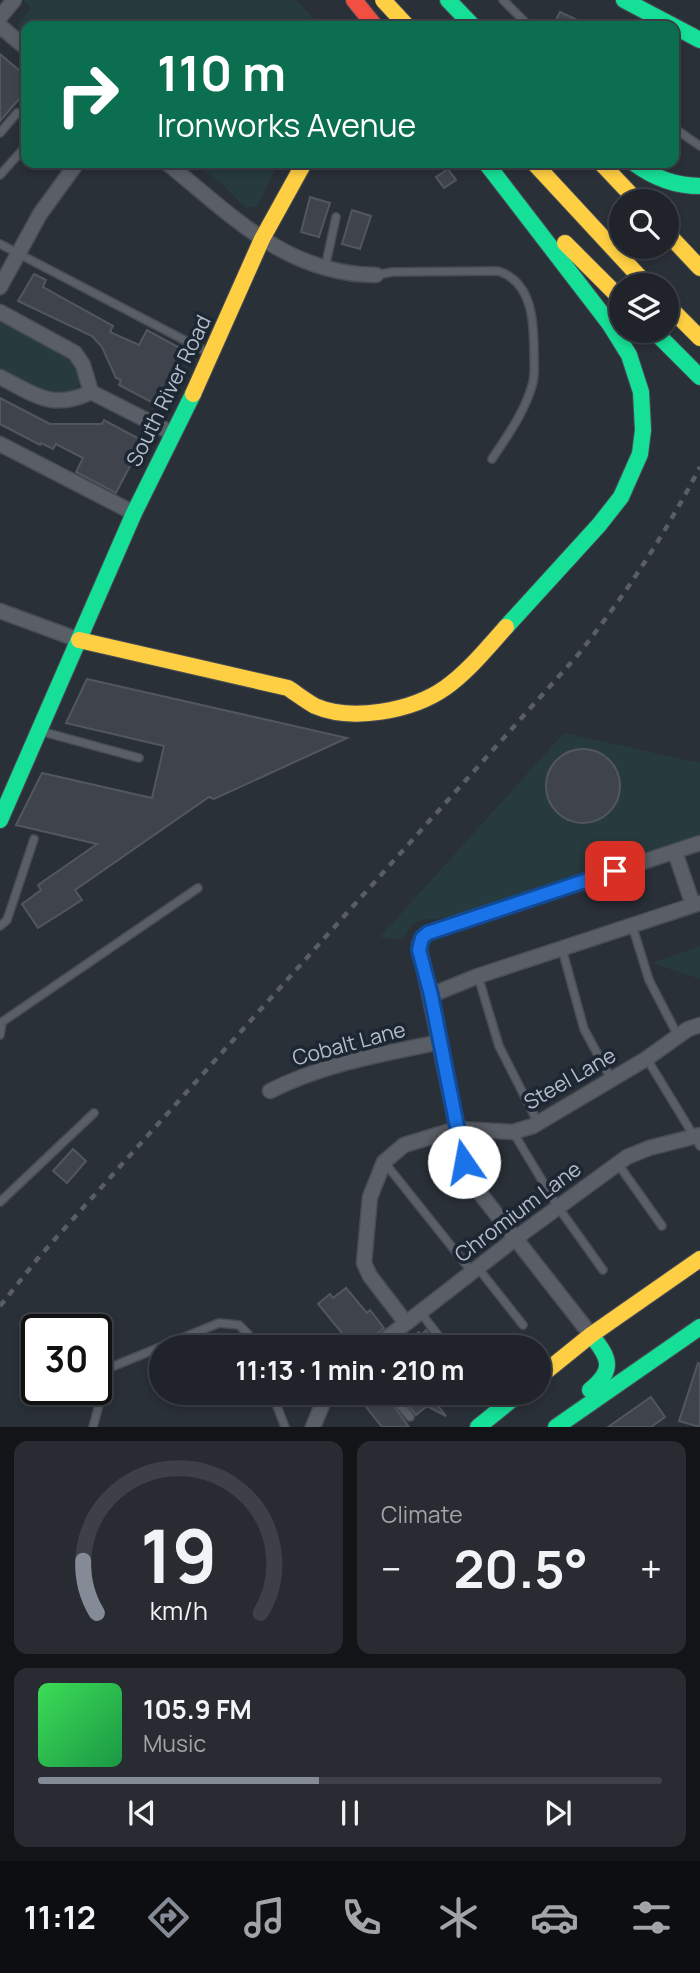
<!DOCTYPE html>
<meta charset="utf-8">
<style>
:root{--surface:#20242a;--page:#282c32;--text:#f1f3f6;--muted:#a2a4a8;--line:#3d4147;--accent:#848b96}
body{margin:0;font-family:Manrope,sans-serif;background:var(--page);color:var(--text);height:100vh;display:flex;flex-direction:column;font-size:26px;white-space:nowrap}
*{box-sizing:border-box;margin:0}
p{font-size:23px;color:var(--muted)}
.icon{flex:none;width:38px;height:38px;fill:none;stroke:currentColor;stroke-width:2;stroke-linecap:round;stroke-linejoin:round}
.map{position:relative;height:1427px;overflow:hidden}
.side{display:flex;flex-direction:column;gap:14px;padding:14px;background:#121417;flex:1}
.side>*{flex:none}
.banner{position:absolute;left:21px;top:21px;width:658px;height:147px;border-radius:14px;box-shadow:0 4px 10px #0003,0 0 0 2px var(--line);background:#0b6e4f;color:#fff;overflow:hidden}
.buttons{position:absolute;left:609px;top:189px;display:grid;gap:14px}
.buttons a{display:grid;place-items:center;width:70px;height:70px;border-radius:50%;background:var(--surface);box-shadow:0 4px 10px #0003,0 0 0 2px var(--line);font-size:35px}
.speed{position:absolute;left:21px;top:1314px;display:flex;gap:14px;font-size:35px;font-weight:700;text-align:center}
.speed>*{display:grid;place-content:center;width:91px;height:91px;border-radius:50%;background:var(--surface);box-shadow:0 4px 10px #0003,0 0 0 2px var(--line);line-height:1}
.speed .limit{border:4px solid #111;border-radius:10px;background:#fff;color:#111}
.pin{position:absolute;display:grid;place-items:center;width:60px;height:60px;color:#fff;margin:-30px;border-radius:14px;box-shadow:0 4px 10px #0006}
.me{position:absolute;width:77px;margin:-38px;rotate:348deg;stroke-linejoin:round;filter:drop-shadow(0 0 5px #0008)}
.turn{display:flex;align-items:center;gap:24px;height:147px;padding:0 21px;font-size:32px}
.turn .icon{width:91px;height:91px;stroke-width:2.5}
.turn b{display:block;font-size:49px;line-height:60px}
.big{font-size:52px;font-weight:700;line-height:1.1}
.side .tile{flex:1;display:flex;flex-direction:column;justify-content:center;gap:10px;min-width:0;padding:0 24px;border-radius:14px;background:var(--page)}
.side .dial{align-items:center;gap:0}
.dial svg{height:182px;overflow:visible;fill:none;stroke:var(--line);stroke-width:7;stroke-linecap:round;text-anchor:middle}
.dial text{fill:var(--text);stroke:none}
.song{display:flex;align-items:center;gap:21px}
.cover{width:84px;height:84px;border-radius:10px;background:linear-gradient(135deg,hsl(130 70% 55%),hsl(140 70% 35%))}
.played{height:7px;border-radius:4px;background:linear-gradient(90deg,var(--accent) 45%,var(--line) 45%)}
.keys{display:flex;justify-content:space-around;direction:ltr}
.heat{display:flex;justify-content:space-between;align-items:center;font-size:38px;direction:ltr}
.side .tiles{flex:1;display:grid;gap:14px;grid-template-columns:1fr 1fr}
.tile:last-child{grid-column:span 2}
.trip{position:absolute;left:149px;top:1335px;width:402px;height:70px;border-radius:35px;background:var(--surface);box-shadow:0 4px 10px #0003,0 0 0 2px var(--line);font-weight:700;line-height:70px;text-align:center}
.dock{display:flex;height:112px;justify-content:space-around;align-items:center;background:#0d0e11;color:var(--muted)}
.dock .icon{width:49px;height:49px}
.dock .selected{color:var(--accent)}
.dock b{font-size:32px;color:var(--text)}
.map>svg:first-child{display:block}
.green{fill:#273a3e}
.building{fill:#3f444c;stroke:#52575f;stroke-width:2}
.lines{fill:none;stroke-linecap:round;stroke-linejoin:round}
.lane-casing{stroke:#484c55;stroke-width:10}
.street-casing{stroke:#484c55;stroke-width:17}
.fast-casing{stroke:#484c55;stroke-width:18}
.slow-casing{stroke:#484c55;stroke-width:18}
.jam-casing{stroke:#484c55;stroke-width:18}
.lane{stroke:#5a5e66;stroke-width:7}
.street{stroke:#5a5e66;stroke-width:14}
.fast{stroke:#16e098;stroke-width:16}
.slow{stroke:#ffcf43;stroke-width:16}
.jam{stroke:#f24e42;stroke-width:16}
.rail{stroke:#595d64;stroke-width:4.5;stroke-dasharray:7 7;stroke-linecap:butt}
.slow-bridge-casing{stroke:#474c53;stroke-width:18;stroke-linecap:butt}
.slow-bridge{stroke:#ffcf43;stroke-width:16}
.route-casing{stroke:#114b97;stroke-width:18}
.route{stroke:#1a73e8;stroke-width:12}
.labels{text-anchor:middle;stroke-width:7;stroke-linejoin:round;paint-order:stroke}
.street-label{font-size:21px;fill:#b4bcc9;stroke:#1d2633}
</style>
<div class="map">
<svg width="700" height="1427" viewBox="0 0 700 1427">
<rect width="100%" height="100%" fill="#2a3038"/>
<!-- green -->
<g class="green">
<path d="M23,0H296L320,26H26V32L17,25L31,8Z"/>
<path d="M194,163H278L258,206L246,208L224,186Z"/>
<path d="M0,317L72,355L81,380L75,391L55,398L0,371Z"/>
<path d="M564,733L700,763V834L451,918C425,920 417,913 402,940L380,937Z"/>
<path d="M700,946V979L652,963Z"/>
</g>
<!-- building -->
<g class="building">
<path d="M560,12L590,26H553Z"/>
<path d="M0,54L20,71L26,59V104L19,99L0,121Z"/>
<path d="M448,169L456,180L444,188L436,177Z"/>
<path d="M310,197L330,203L319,237L301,232Z"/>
<path d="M352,210L371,216L360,249L342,244Z"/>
<path d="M34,274L46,280L43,287L113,326L110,332L139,345L147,330L185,351L157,405L119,385L121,380L116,378L102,347L92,336L18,301Z"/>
<path d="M0,398L50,424H102L104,420L143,441L116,493L76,472L83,458L56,444L53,449L41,443L40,445L0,424Z"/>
<path d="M87,679L347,738L214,799L209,797L75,890L82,900L38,928L22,904L41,890L38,885L97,844L16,825L42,773L152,798L164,746L66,723Z"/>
<circle cx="583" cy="786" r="37"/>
<path d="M73,1149L86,1161L67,1183L53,1171Z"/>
<path d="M346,1288L367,1313L370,1310L384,1328L359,1348H340L334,1339L342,1333L318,1304L330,1294L333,1298Z"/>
<path d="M426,1330L440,1348H400L419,1332L421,1335Z"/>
<path d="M698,1363L700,1364V1427L679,1421Z"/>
<path d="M355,1393H384L409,1427H382Z"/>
<path d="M398,1393H428L446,1416L427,1406L416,1415Z"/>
<path d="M651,1397L665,1417L651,1427H608Z"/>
</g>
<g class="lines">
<!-- lane casing -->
<g class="lane-casing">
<g id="lane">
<path d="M503,0L529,26"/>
<path d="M674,128L700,146"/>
<path d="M0,133L17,113"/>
<path d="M0,175L26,146"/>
<path d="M0,244L211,354"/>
<path d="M325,268L336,217"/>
<path d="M376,275L392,272L498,271C533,282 534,323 534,355C534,363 535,373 533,382C526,410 508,435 492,459"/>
<path d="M40,731L139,758"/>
<path d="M632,925L649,980L678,1036"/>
<path d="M0,926L7,920L34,839"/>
<path d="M562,949L584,1029L611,1079"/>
<path d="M478,976L499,1046L538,1123"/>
<path d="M0,1035L2,1022L198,888"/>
<path d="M647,1059L700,1146"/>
<path d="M513,1132L558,1207L603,1270"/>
<path d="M385,1163L472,1272"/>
<path d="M618,1164L662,1226"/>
<path d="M0,1202L94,1113"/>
<path d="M478,1268L523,1325"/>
<path d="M420,1312L448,1348"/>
<path d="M272,1393L285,1427"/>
<path d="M390,1393L410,1417"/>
<path d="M93,1427L109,1368L219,1323L239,1325L248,1334L253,1348"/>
</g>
</g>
<!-- street casing -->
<g class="street-casing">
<g id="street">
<path d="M0,17L14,0"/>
<path d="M0,26L26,48"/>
<path d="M167,163C231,215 288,275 376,275"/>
<path d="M0,287L40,214L77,163"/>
<path d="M0,312L75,353L83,365L91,392"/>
<path d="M0,377C34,394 52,411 91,392"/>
<path d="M91,392L172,433"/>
<path d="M0,444L134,513"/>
<path d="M0,611L79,640"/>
<path d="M675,852L693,905"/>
<path d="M431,995L478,976L700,903"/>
<path d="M270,1091C323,1064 382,1054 440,1042"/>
<path d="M406,1323L370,1276L364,1263L370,1197L384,1162L404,1145L457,1129L513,1132L533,1126L646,1059L688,1029L700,1025"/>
<path d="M591,1335L472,1183L464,1162L419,945L422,938L428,933L700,843"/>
<path d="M374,1348L516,1238L627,1157L649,1148L700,1135"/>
<path d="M313,1427L327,1393"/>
</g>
</g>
<!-- fast casing -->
<g class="fast-casing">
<g id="fast">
<path d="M448,0L473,26"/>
<path d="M624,0L700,40"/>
<path d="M486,163L609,323L629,355L641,392L643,430L640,454L621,497L599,525L506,627"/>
<path d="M634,163C654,178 675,186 700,186"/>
<path d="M654,331L700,377"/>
<path d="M0,820L134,513L193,394"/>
<path d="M590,1390C615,1370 610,1358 591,1335"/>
<path d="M478,1427L520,1393"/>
<path d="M556,1427L700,1327"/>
</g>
</g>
<!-- slow casing -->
<g class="slow-casing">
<g id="slow">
<path d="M534,163L647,285"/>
<path d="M601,163L637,201"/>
<path d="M667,233L700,268"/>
<path d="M565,243L621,299"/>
<path d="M667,305L700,338"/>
<path d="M193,394L262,239L304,163"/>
<path d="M79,640L288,688C297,694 306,701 315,706C352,722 412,711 445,688C468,672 487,648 506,627"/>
<path d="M539,1377L591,1335L700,1259"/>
</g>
</g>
<!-- jam casing -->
<g class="jam-casing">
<path id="jam" d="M354,0L375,26"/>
</g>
<!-- lane -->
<use href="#lane" class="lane"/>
<!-- street -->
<use href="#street" class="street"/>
<!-- fast -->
<use href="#fast" class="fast"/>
<!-- slow -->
<use href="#slow" class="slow"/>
<!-- jam -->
<use href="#jam" class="jam"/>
<!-- rail -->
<path class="rail" d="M0,1306L39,1257L577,656C626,594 664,536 700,467"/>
<!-- slow-bridge casing -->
<g class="slow-bridge-casing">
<path id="slow-bridge" d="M383,0L407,26"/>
</g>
<!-- slow-bridge -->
<use href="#slow-bridge" class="slow-bridge"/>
</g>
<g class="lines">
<!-- route casing -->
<g class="route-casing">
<path id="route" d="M464,1162L431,995L419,950L422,938L428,933L615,871"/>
</g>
<!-- route -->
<use href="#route" class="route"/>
</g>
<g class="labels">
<!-- street labels -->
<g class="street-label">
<text transform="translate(169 391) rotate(-64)" y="7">South River Road</text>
<text transform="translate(349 1044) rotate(-15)" y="7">Cobalt Lane</text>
<text transform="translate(570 1079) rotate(-30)" y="7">Steel Lane</text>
<text transform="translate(518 1212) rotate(-37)" y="7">Chromium Lane</text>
</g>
</g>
</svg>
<div class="buttons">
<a><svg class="icon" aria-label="search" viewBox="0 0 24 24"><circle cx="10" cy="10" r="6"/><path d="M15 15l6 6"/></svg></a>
<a><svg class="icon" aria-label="layers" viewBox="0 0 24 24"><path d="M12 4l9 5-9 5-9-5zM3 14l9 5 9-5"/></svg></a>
</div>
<div class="speed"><div class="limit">30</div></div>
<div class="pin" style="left:615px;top:871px;background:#d93025"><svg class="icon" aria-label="arrive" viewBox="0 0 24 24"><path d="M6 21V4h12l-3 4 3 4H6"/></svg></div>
<svg class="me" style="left:464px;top:1162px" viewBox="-20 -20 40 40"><circle r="19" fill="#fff"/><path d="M0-13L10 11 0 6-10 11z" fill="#1a73e8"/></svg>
<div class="trip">11:13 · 1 min · 210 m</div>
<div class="banner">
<div class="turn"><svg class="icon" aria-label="right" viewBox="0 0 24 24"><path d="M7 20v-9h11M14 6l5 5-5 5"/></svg><div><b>110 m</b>Ironworks Avenue</div></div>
</div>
</div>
<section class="side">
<div class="tiles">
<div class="tile dial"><svg viewBox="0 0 100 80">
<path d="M14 69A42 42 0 1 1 86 69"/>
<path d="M14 69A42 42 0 0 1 8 46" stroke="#848b96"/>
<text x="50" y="56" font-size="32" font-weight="700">19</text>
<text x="50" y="72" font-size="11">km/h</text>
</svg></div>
<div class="tile"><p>Climate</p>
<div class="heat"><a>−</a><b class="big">20.5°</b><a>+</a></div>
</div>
<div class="tile">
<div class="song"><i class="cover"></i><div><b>105.9 FM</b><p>Music</p></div></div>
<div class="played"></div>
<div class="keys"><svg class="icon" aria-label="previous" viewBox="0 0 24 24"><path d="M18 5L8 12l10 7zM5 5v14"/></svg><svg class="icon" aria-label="pause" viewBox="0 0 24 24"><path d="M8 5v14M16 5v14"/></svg><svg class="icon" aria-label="next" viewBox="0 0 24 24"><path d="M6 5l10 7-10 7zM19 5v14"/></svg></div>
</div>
</div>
</section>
<nav class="dock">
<b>11:12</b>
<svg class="icon selected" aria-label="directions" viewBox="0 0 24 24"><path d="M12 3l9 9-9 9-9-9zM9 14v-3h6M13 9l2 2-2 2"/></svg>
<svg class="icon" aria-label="music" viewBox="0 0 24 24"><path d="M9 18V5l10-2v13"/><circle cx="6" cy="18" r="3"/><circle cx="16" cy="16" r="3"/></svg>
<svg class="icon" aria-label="phone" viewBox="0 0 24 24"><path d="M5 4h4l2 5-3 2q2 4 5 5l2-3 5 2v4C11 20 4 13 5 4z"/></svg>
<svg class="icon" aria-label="climate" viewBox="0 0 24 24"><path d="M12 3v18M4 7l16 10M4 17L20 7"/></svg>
<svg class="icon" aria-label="car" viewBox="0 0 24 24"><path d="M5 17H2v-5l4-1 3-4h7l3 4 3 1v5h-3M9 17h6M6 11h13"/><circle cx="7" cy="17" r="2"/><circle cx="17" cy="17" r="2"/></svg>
<svg class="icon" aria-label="filters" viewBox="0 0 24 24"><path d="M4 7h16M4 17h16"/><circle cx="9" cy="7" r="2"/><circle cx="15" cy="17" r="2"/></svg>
</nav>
